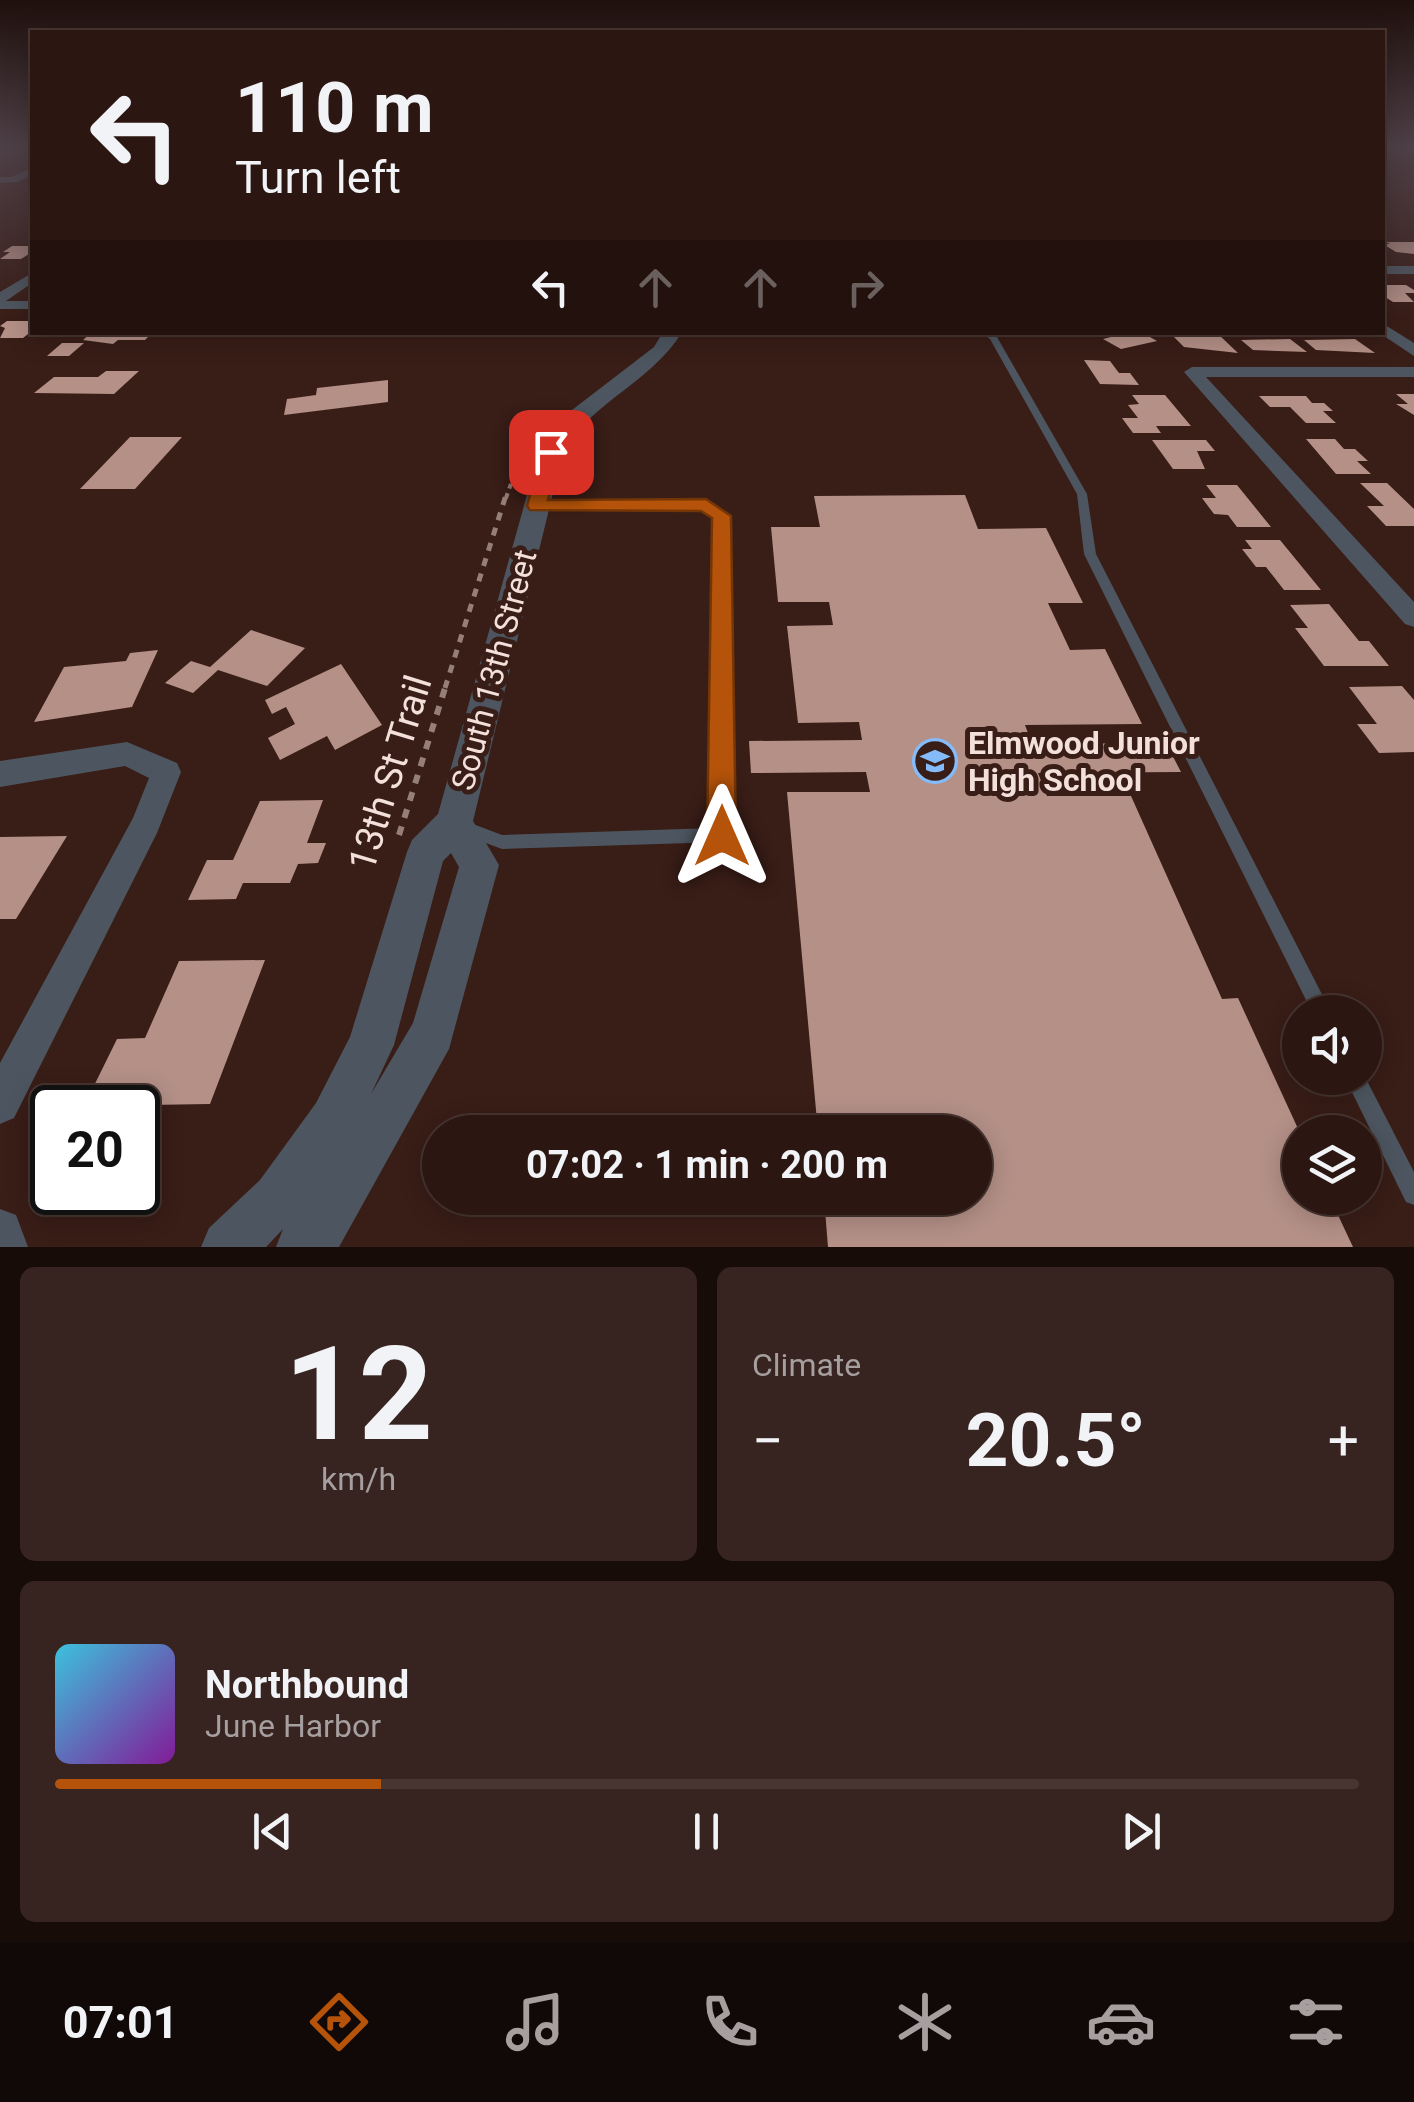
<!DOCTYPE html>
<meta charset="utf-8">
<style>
:root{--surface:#2b1611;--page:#37231f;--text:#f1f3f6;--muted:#a69f9f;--line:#473531;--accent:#b45309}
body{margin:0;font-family:Roboto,sans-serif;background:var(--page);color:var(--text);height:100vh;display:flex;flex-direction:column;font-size:38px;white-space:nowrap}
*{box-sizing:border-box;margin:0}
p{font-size:32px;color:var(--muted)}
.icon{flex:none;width:55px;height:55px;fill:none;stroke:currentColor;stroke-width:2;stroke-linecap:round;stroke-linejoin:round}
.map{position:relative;height:1247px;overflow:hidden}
.sheet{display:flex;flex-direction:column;gap:20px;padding:20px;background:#180c09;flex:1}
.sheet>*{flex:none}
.guide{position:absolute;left:30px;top:30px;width:1355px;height:305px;border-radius:0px;box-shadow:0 5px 25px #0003,0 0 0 2px var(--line);background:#2b1611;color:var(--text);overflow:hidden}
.controls{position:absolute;left:1282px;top:995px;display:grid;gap:20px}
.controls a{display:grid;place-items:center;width:100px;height:100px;border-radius:50%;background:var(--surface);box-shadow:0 5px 25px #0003,0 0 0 2px var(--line);font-size:50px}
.speed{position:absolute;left:30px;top:1085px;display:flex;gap:20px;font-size:50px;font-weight:700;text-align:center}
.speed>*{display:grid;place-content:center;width:130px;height:130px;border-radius:50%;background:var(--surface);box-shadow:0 5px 25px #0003,0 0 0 2px var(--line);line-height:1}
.speed .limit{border:5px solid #111;border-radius:15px;background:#fff;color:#111}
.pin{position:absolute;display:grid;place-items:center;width:85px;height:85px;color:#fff;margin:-42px;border-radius:20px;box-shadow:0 5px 15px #0006}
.me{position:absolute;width:110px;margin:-55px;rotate:0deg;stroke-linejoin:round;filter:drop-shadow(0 0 8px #0008)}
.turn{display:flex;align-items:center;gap:35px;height:210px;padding:0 40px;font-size:45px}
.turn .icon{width:130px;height:130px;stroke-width:2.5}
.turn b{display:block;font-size:70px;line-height:85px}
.lanes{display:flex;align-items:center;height:95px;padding:0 40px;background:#0003;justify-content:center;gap:50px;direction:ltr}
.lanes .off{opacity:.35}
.big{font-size:75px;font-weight:700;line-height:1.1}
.sheet .card{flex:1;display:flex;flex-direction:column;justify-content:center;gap:15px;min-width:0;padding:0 35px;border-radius:15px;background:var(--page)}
.sheet .dial{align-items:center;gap:0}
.dial b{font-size:130px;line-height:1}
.song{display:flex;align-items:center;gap:30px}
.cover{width:120px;height:120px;border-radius:15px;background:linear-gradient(135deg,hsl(190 70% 55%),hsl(290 70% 35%))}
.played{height:10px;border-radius:5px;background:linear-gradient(90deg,var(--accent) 25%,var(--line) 25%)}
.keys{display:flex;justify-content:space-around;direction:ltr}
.heat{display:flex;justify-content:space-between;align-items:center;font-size:55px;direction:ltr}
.sheet .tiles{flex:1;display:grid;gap:20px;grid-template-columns:1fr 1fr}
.card:last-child{grid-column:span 2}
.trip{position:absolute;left:422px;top:1115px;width:570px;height:100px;border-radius:50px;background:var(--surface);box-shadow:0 5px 25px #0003,0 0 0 2px var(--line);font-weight:700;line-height:100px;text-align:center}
.dock{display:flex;height:160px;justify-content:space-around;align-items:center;background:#110907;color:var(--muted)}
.dock .icon{width:70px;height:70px}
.dock .active{color:var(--accent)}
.dock b{font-size:45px;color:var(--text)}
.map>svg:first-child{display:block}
.building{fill:#b49087}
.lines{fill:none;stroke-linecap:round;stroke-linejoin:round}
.path-far2{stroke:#977f79;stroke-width:4;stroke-dasharray:5 5;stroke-linecap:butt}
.path-far1{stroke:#977f79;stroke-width:5;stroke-dasharray:8 8;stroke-linecap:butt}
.path{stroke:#977f79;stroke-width:6;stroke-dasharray:9 9;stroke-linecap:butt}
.service{fill:#4d5660;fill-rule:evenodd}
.minor{fill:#4d5660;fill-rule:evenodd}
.tertiary{fill:#4d5660;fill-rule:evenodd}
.route{fill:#b45309;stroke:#753606;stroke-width:2.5}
.labels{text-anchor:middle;stroke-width:10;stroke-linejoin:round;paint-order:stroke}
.street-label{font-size:32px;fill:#f4e0db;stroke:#391d17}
.poi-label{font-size:32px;font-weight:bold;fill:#f4e0db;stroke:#391d17;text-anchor:start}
.near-street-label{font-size:38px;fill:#f4e0db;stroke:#391d17}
</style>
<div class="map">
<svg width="1414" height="1247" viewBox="0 0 1414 1247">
<rect width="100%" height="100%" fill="#391d17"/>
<!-- building -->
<g class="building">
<path d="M1386,242H1414V254L1396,252L1383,244H1390Z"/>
<path d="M12,246H32V252L21,259H0L10,252H3Z"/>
<path d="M1382,285H1406L1414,290V293H1405L1414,302H1393L1382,295Z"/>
<path d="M7,321H32V331L23,338H0L5,328L0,326Z"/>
<path d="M92,332H153L145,340H118L113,344L83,340Z"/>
<path d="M1131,332H1141L1157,341L1121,349L1103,339Z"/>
<path d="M1189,332L1217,333L1238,353L1184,347L1174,337H1193Z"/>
<path d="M1290,339L1307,352L1253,350L1241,340Z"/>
<path d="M1355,339L1375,353L1316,350L1304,340Z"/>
<path d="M62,343H84L69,356H47Z"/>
<path d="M1084,360L1110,361L1119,373H1130L1139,385L1100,384Z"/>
<path d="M106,371H139L114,394L34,393L54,377H98Z"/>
<path d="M388,380V402L284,415L287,399L316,395L317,388Z"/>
<path d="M1396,394H1414V415L1396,404H1408Z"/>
<path d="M1132,395H1165L1191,426H1156L1161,433H1133L1122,418H1138L1128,405L1139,404Z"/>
<path d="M1259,396H1306L1312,403H1324L1333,411H1323L1336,423H1306L1290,407H1270Z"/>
<path d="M130,437H182L135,489H80Z"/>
<path d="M1306,439H1335L1344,449H1355L1368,461H1357L1371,474H1336Z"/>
<path d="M1152,440H1206L1215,451H1197L1205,469H1173Z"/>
<path d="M1360,483H1387L1414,509V526H1386L1367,506H1384Z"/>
<path d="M1206,485H1237L1271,527H1237L1228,515L1214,514L1202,498H1216Z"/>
<path d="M965,495L978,529L1046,528L1083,603H1048L1070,650L1105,649L1142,724L1025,725L1032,744L1166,743L1181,772L1038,773L1047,796H1131L1222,999L1238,998L1300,1133V1198H1330L1353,1247H828L824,1198H975V1132H818L787,792H870L866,772L751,773L749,741L862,740L859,722L798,723L787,626L833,625L829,602H778L771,527H820L814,496Z"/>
<path d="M1245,540H1280L1321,590H1284L1266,567H1256L1242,549H1252Z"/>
<path d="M1329,604L1359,641H1369L1389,666H1324L1295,628H1308L1290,605Z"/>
<path d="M251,630L305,648L267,686L218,670L193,693L165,683L191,661L210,667Z"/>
<path d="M158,650L132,707L34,722L64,667L126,661L130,653Z"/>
<path d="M341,664L382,725L335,750L327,736L280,760L268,738L295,724L286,707L272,714L265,700Z"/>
<path d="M1402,686L1414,700V752L1379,753L1357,724H1377L1349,687Z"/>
<path d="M323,800L307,843H326L318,863L298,864L290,883H243L236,899L188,900L207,860H233L260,801Z"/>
<path d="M67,836L16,919H0V837Z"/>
<path d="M265,960L210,1104L84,1106L117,1039L145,1038L179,961Z"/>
</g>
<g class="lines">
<!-- path-far2 -->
<path class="path-far2" d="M506,498L524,446L541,421"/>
<!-- path-far1 -->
<path class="path-far1" d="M445,688L506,495"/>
<!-- path -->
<path class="path" d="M399,835L446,685"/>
<!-- service -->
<g class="service">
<path d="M980,332H991L997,337L1087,494L1096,554L1331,1012H1312L1084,554L1077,494L990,339Z"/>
<path d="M706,502L726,516L730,835L728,840L722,842L502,849L459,833L457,828L459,823L465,821L502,835L714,828L716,517L704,508L536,509L531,506L536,503Z"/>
<path d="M1365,1077L1414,1172V1205L1406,1202L1345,1078Z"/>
</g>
<!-- minor -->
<g class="minor">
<path d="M32,168V175L17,182L0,183V177H11Z"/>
<rect x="1382" y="266" width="32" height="8"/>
<path d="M32,273V283L6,301H32V309H0V292Z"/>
<path d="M1382,323L1414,343V356L1378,332H1382Z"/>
<path d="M1414,367V377H1206L1414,602V627L1405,624L1184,372L1192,367Z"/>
<path d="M127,742L177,763L181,772L157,833L14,1118L0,1124V1063L133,818L149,778L125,766L0,787V761Z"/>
<path d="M0,1209L16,1215L28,1247H0Z"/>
</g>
<!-- tertiary -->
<path class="tertiary" d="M663,332H682C652,382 591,402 563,452L473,821L499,865L449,1049L339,1247H276L283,1229L266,1247H201L209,1228L260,1180L316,1103L350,1037L407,852L412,840L438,814L539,452L559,420L654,347ZM451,853L459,867L413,1023L371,1094L394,1045L443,861Z"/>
</g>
<!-- sky -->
<linearGradient id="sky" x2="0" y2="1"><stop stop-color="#1f100d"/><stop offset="0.46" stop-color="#4e4047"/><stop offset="1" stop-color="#4e4047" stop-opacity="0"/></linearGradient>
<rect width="1414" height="320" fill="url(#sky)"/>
<!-- route -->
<path class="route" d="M551,446L560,452L548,500L706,499L731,516L736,836L732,845L722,848L712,845L707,836L712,518L701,511L530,510L527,506L542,452Z"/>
<!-- icons -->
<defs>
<g id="school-ring" transform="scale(2.25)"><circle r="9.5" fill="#391d17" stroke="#84bbfb" stroke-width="1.5"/><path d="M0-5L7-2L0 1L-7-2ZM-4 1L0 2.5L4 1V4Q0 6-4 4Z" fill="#84bbfb"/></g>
</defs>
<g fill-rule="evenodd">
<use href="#school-ring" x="935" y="761"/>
</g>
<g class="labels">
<!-- street labels -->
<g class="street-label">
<text transform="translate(494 670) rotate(-75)" y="11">South 13th Street</text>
</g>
<!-- poi labels -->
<g class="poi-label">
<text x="968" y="754">Elmwood Junior<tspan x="968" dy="37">High School</tspan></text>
</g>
<!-- near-street labels -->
<g class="near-street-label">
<text transform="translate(390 773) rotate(-73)" y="13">13th St Trail</text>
</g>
</g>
</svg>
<div class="controls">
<a><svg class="icon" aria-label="sound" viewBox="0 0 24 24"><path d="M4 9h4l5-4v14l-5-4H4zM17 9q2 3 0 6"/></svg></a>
<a><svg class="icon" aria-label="layers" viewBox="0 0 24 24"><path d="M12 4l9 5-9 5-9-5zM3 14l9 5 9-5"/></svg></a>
</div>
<div class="speed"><div class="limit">20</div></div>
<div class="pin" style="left:551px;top:452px;background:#d93025"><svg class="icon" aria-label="arrive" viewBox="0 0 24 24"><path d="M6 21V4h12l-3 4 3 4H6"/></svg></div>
<svg class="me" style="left:722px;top:836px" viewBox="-20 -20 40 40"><path d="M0-17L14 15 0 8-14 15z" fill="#b45309" stroke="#fff" stroke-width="4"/></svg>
<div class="trip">07:02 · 1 min · 200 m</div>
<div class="guide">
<div class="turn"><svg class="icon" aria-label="left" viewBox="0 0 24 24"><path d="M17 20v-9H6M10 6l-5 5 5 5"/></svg><div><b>110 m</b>Turn left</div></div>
<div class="lanes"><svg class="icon" aria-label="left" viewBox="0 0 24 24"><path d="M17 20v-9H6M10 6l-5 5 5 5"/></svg><svg class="icon off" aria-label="ahead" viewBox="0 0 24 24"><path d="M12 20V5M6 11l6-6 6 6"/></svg><svg class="icon off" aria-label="ahead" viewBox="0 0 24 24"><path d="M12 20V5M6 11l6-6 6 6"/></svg><svg class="icon off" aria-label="right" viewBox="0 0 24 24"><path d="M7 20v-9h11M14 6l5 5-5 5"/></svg></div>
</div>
</div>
<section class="sheet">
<div class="tiles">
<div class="card dial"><b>12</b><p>km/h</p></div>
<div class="card"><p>Climate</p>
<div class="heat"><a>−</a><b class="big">20.5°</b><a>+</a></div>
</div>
<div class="card">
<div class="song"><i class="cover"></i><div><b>Northbound</b><p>June Harbor</p></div></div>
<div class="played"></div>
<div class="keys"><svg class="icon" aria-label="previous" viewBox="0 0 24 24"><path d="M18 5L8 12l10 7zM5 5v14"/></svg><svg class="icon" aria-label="pause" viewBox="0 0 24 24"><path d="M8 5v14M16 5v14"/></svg><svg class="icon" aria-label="next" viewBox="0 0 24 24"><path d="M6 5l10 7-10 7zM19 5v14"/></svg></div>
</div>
</div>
</section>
<nav class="dock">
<b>07:01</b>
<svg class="icon active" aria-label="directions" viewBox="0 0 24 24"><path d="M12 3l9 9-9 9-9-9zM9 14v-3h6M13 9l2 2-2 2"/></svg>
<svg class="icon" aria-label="music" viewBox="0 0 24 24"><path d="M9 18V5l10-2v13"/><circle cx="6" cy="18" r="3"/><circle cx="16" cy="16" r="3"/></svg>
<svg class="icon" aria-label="phone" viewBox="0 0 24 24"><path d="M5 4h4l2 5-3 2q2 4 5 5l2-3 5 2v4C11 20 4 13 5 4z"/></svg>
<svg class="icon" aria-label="climate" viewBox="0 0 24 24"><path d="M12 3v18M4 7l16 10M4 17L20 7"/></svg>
<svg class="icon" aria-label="car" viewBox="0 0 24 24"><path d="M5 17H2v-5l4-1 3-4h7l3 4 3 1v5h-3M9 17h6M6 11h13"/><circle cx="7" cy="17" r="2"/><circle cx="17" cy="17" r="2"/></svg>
<svg class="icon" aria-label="filters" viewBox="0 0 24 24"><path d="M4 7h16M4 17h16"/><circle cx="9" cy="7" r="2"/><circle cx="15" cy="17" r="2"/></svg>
</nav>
